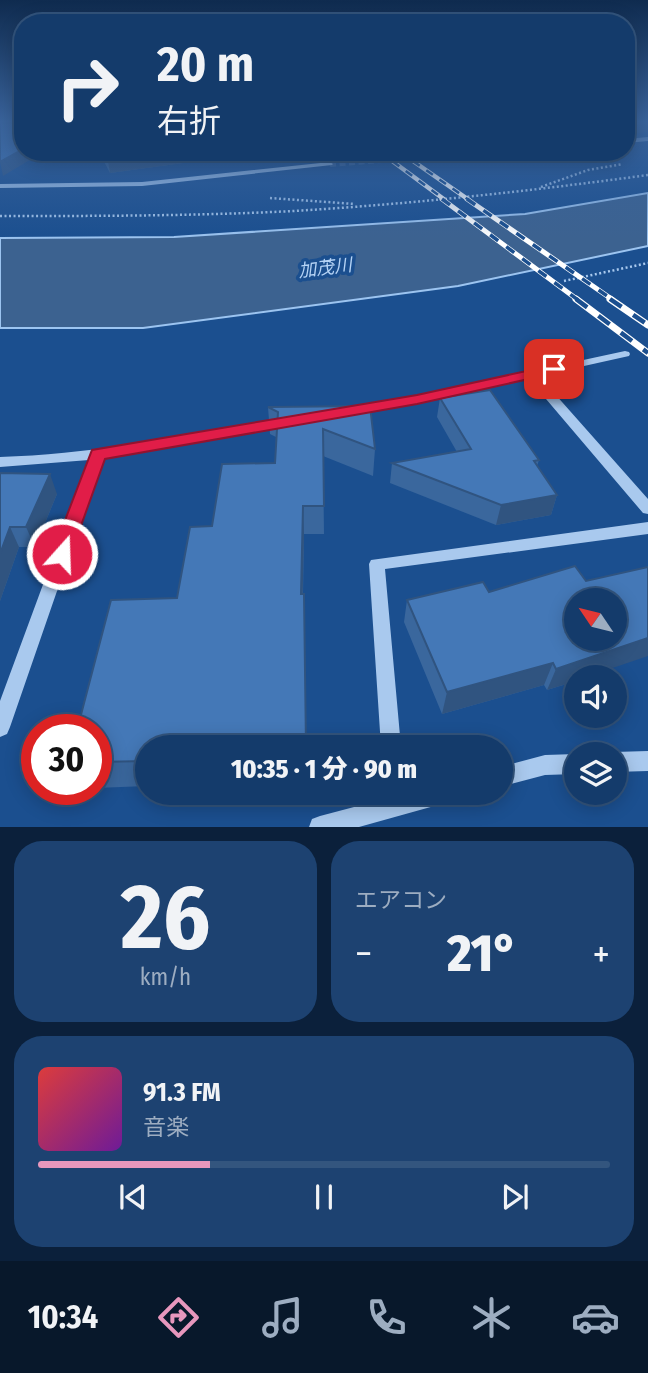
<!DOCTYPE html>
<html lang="ja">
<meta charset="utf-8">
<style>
:root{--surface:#143b6b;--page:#1d4271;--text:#f1f3f6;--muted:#9dadc1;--line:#33557e;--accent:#e797bd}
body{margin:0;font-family:"Fira Sans Condensed","Noto Sans JP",sans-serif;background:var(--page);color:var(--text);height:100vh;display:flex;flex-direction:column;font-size:26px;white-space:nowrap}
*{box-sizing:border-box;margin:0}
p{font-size:23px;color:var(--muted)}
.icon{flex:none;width:38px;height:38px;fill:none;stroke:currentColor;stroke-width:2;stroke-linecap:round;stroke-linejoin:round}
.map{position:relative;height:827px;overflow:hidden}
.drawer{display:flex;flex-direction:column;gap:14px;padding:14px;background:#0b203b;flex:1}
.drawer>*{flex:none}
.banner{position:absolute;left:14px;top:14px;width:621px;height:147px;border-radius:28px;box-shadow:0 4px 18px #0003,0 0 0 2px var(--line);background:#143b6b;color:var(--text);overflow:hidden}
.needle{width:46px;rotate:305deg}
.controls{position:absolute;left:564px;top:588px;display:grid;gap:14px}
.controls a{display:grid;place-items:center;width:63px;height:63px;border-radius:50%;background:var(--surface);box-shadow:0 4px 18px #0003,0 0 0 2px var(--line);font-size:35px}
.speed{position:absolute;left:21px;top:714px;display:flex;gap:14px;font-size:35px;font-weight:700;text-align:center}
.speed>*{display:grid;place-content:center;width:91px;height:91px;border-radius:50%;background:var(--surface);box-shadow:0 4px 18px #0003,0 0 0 2px var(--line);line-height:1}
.speed .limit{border:10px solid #d22;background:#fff;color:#111}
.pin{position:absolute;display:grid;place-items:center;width:60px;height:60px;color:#fff;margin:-30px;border-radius:14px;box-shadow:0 4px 10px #0006}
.me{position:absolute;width:77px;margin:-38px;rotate:20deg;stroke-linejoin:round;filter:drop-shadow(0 0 5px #0008)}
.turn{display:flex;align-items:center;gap:24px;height:147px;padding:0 28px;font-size:32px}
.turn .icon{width:91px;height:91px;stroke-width:2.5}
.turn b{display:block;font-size:49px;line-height:60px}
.big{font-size:52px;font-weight:800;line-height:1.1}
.drawer .card{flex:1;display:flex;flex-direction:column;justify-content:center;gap:10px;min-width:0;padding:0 24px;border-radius:28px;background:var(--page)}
.drawer .dial{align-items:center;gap:0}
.dial b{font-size:91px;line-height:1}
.song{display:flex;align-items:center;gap:21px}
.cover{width:84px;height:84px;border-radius:10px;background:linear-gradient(135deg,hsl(0 70% 55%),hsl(280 70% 35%))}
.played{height:7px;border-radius:4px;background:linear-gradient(90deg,var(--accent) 30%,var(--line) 30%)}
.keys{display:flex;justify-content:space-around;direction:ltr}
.heat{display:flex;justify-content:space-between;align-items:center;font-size:38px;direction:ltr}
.drawer .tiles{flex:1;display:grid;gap:14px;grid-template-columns:1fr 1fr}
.card:last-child{grid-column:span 2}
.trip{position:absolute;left:135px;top:735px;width:378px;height:70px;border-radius:35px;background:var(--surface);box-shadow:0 4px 18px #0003,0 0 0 2px var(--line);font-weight:800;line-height:70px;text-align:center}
.menu{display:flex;height:112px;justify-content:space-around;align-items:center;background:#08182b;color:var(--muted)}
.menu .icon{width:49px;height:49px}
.menu .on{color:var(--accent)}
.menu b{font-size:32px;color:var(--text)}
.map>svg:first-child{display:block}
.water{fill:#3c6290;stroke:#9cc4f0;stroke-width:2}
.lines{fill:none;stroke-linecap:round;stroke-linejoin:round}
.minor-tunnel{stroke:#3d69a0;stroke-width:6;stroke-dasharray:6 3.5;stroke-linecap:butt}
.path{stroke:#a9c9ee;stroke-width:2.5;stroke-dasharray:2 2.5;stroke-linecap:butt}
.minor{fill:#a9c9ee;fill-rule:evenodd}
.rail-far2-casing{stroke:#fff;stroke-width:4.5}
.rail-far1-casing{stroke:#fff;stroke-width:5}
.rail-casing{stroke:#fff;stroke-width:7}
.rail-far2{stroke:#1b4f8f;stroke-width:2.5;stroke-dasharray:8;stroke-linecap:butt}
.rail-far1{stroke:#1b4f8f;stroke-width:3.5;stroke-dasharray:10;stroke-linecap:butt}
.rail{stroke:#1b4f8f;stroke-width:4.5;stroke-dasharray:14;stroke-linecap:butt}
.wall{fill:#3a679d}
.shaded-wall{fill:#305480}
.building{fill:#4478b7;stroke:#305480;stroke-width:2;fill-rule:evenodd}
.route{fill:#e11d48;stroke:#92132f;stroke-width:2}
.labels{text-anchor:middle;stroke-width:7;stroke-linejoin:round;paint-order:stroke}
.far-water-label{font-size:18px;font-style:italic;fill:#b5d3f5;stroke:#1b4f8f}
</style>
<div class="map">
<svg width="648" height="827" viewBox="0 0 648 827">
<rect width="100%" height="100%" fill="#1b4f8f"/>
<!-- water -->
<path class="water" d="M648,193V246L458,286L143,328H0V238L174,237L525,214Z"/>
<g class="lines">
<!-- minor-tunnel -->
<path class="minor-tunnel" d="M330,164L447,155"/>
<!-- path -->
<g class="path">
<path d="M541,187L588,170L623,164"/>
<path d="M270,198L355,204"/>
<path d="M0,216C98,216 195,216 293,211C412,204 530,191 648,175"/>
<path d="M564,281L648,263"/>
</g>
<!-- minor -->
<g class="minor">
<path d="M648,137V141L626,143V139Z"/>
<path d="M494,152L447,157L444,155L459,152Z"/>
<path d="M330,162L333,164L332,165L142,186L0,188V184L142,182Z"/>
<path d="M625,351L629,352L630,354L629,356L539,376L648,499V514L643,513L529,379L417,404L355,414L349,410L355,406L417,396Z"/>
<path d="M285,418L289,419L291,422L289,425L103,458L10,727L7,734L0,737V701L89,460L0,467V457C96,454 190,435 285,418Z"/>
<path d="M648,522V534L385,569L401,747H381L369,564L371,560Z"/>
<path d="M648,751V771L614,772V754H608L614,752Z"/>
<path d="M576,754V774L545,775L500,787V767L545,755Z"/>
<path d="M407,793H455L452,800L445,803L359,827H309L312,819L320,816Z"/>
</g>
<!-- rail-far2 casing -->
<g class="rail-far2-casing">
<g id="rail-far2">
<path d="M380,152L445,200"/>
<path d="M400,152L469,200"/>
</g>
</g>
<!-- rail-far1 casing -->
<g class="rail-far1-casing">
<g id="rail-far1">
<path d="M442,199L578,300"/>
<path d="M467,199L613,300"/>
</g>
</g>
<!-- rail casing -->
<g class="rail-casing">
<g id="rail">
<path d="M576,299L648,353"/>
<path d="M610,299L648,325"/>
</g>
</g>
<!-- rail-far2 -->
<use href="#rail-far2" class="rail-far2"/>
<!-- rail-far1 -->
<use href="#rail-far1" class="rail-far1"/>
<!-- rail -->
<use href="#rail" class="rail"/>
</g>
<!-- wall -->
<g class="wall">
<path d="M99,152H264L110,173Z"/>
<path d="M440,398L539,460L537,466L557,495L551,515L496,525L390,483L392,463L457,452L437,417Z"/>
<path d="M268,407L375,449L373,476L323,456L324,534H304L303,594L147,747V786L96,788V730L177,598L212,526L275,463L276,437L270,434Z"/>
<path d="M0,473L57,494L35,547H19L0,601Z"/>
<path d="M489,592L576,677V681L547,690L544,685L442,714L404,622L407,600Z"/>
</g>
<!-- shaded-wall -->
<g class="shaded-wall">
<path d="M648,124V132L626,134V126Z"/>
<path d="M23,149V152H43L3,176L0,162Z"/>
<path d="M126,152H264L110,173L107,155Z"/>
<path d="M50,474L57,494L35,547L26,527Z"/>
<path d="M557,495L551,515L496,525L501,505Z"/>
<path d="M303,506L304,534L302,622L301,594Z"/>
<path d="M10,527L19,547L0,601V554Z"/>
<path d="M648,638V656L586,677H576V681L547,690L556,669Z"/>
<path d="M553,663L544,685L442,714L447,692Z"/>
</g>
<!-- building -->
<g class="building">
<path d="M0,123H23V149L0,162Z"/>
<path d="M626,123H648V124L626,126Z"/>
<path d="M105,152H126L107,155Z"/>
<path d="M490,390L539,460L534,461L557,495L501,505L392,463L471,449L440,398Z"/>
<path d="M370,406L375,449L323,429L324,506H303L301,594H304L306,747H147V761L96,762V730H77L111,600L177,598L190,527L212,526L222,464L275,463L278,412L268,407Z"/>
<path d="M0,473L50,474L26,527H10L0,554Z"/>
<path d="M575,566L586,581L648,567V638L556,669L553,663L447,692L407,600L483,582L489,592ZM576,600H614V639H576Z"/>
</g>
<!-- sky -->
<linearGradient id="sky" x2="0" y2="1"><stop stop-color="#0f2b4f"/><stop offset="0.51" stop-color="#39639b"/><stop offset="1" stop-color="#39639b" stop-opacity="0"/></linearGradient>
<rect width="648" height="239" fill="url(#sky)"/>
<!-- route -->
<path class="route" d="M554,365L562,369L560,372L417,404L105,459L69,559L62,561L55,559L52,554L92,450L417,395Z"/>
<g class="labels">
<!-- far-water labels -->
<g class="far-water-label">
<text transform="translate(325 268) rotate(-7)" y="6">加茂川</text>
</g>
</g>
</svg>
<div class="controls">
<a><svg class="needle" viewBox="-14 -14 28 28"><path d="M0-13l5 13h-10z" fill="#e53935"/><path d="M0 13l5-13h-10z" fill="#9dadc1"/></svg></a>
<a><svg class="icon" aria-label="sound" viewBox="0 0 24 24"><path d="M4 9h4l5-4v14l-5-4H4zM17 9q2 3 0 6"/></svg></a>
<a><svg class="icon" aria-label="layers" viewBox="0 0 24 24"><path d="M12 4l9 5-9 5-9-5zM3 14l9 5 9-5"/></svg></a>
</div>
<div class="speed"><div class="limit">30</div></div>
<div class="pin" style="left:554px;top:369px;background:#d93025"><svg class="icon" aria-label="arrive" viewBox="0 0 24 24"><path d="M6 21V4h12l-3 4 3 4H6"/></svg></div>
<svg class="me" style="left:62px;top:554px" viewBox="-20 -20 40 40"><circle r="17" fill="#e11d48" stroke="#fff" stroke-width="3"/><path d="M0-11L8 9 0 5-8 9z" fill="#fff"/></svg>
<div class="trip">10:35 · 1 分 · 90 m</div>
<div class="banner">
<div class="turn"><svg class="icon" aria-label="right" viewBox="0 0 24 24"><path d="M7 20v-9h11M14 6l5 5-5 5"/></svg><div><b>20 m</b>右折</div></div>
</div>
</div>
<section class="drawer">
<div class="tiles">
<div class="card dial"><b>26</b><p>km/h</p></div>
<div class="card"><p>エアコン</p>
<div class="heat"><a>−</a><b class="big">21°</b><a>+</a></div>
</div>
<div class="card">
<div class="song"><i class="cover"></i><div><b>91.3 FM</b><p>音楽</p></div></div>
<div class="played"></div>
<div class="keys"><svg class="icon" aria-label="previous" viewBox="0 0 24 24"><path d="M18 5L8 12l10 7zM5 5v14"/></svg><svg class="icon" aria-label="pause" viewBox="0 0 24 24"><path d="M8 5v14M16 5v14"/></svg><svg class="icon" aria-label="next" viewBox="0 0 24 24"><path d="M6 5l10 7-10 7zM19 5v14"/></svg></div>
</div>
</div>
</section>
<nav class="menu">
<b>10:34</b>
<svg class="icon on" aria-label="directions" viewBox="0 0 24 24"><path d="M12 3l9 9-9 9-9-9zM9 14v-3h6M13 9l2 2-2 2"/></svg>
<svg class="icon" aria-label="music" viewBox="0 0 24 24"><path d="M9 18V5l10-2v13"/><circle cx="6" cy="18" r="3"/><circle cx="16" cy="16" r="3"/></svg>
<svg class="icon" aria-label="phone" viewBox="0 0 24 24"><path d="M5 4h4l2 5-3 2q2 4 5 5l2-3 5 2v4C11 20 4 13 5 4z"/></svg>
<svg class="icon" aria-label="climate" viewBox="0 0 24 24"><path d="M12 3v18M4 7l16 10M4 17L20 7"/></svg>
<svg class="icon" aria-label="car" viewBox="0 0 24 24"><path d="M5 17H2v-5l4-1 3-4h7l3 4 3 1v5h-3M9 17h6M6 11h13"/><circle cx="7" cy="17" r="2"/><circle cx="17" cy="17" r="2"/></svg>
</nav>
